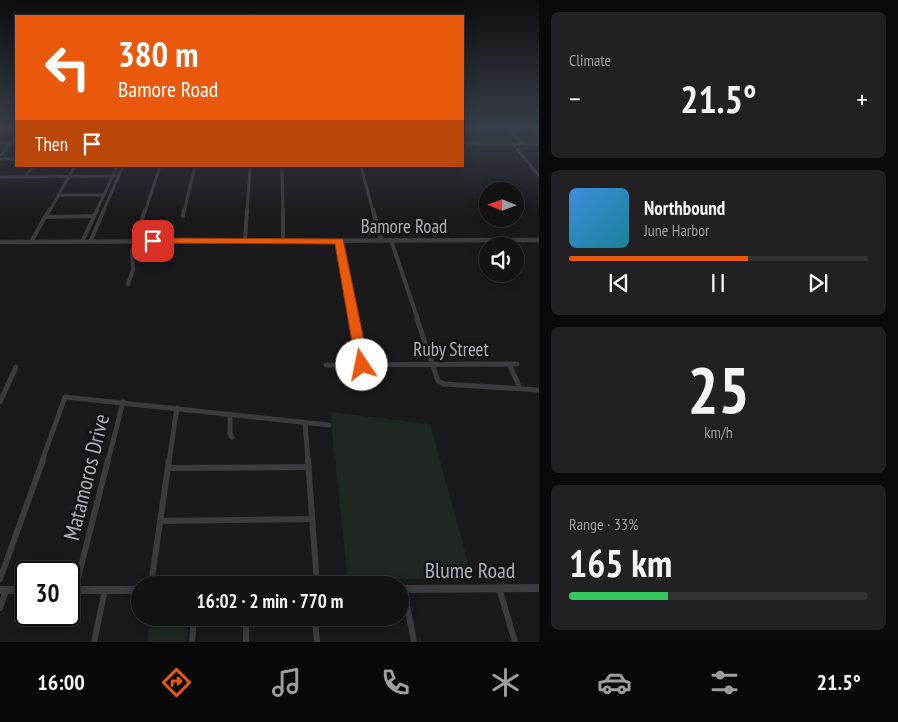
<!DOCTYPE html>
<meta charset="utf-8">
<style>
:root{--surface:#141314;--page:#212022;--text:#f1f3f6;--muted:#9d9ea0;--line:#333234;--accent:#ea580c}
body{margin:0;font-family:"PT Sans Narrow",sans-serif;background:var(--page);color:var(--text);height:100vh;display:flex;flex-direction:column;font-size:19px;white-space:nowrap}
*{box-sizing:border-box;margin:0}
p{font-size:16px;color:var(--muted)}
.icon{flex:none;width:28px;height:28px;fill:none;stroke:currentColor;stroke-width:2;stroke-linecap:round;stroke-linejoin:round}
.map{position:relative;flex:1;overflow:hidden}
.details{display:flex;flex-direction:column;gap:12px;padding:12px;background:#0b0a0b;width:359px}
.details>*{flex:none}
.guide{position:absolute;left:15px;top:15px;width:449px;height:152px;border-radius:0px;box-shadow:0 2px 12px #0003,0 0 0 1px var(--line);background:#ea580c;color:#fff;overflow:hidden}
.needle{width:32px;rotate:271deg}
.fabs{position:absolute;left:479px;top:182px;display:grid;gap:10px}
.fabs a{display:grid;place-items:center;width:45px;height:45px;border-radius:50%;background:var(--surface);box-shadow:0 2px 12px #0003,0 0 0 1px var(--line);font-size:25px}
.speed{position:absolute;left:15px;top:561px;display:flex;gap:10px;font-size:25px;font-weight:700;text-align:center}
.speed>*{display:grid;place-content:center;width:65px;height:65px;border-radius:50%;background:var(--surface);box-shadow:0 2px 12px #0003,0 0 0 1px var(--line);line-height:1}
.speed .limit{border:2px solid #111;border-radius:8px;background:#fff;color:#111}
.pin{position:absolute;display:grid;place-items:center;width:42px;height:42px;color:#fff;margin:-21px;border-radius:10px;box-shadow:0 2px 8px #0006}
.me{position:absolute;width:55px;margin:-28px;rotate:349deg;stroke-linejoin:round;filter:drop-shadow(0 0 4px #0008)}
.turn{display:flex;align-items:center;gap:18px;height:105px;padding:0 20px;font-size:22px}
.turn .icon{width:65px;height:65px;stroke-width:2.5}
.turn b{display:block;font-size:35px;line-height:42px}
.then{display:flex;align-items:center;height:48px;padding:0 20px;background:#0003;gap:10px;font-size:19px}
.big{font-size:38px;font-weight:800;line-height:1.1}
.details .tile{flex:1;display:flex;flex-direction:column;justify-content:center;gap:8px;min-width:0;padding:0 18px;border-radius:8px;background:var(--page)}
.details .dial{align-items:center;gap:0}
.dial b{font-size:65px;line-height:1}
.song{display:flex;align-items:center;gap:15px}
.cover{width:60px;height:60px;border-radius:8px;background:linear-gradient(135deg,hsl(210 70% 55%),hsl(190 70% 35%))}
.played{height:5px;border-radius:2px;background:linear-gradient(90deg,var(--accent) 60%,var(--line) 60%)}
.keys{display:flex;justify-content:space-around;direction:ltr}
.heat{display:flex;justify-content:space-between;align-items:center;font-size:28px;direction:ltr}
.charge{height:8px;border-radius:4px;background:linear-gradient(90deg,#34c759 33%,var(--line) 0)}
.trip{position:absolute;left:131px;top:576px;width:278px;height:50px;border-radius:25px;background:var(--surface);box-shadow:0 2px 12px #0003,0 0 0 1px var(--line);font-weight:800;line-height:50px;text-align:center}
.tab-bar{display:flex;height:80px;justify-content:space-around;align-items:center;background:#080808;color:var(--muted)}
.tab-bar .icon{width:35px;height:35px}
.tab-bar .current{color:var(--accent)}
.tab-bar b{font-size:22px;color:var(--text)}
main{display:flex;flex:1;min-height:0}
.map>svg:first-child{display:block}
.green{fill:#202622}
.lines{fill:none;stroke-linecap:round;stroke-linejoin:round}
.minor-far3{stroke:#3b3b40;stroke-width:3}
.minor-far2{stroke:#3b3b40;stroke-width:4}
.minor-far1{stroke:#3b3b40;stroke-width:5}
.minor{stroke:#3b3b40;stroke-width:6}
.tertiary-far2{stroke:#3b3b40;stroke-width:3}
.tertiary-far1{stroke:#3b3b40;stroke-width:4.5}
.tertiary{stroke:#3b3b40;stroke-width:8}
.route{fill:#ea580c;stroke:#983908}
.labels{text-anchor:middle;stroke-width:5;stroke-linejoin:round;paint-order:stroke}
.street-label{font-size:19px;fill:#adafb9;stroke:#151416}
.near-street-label{font-size:22px;fill:#adafb9;stroke:#151416}
</style>
<main>
<div class="map">
<svg width="540" height="642" viewBox="0 0 540 642">
<rect width="100%" height="100%" fill="#1a191b"/>
<!-- green -->
<g class="green">
<path d="M330,412L430,424L472,577L348,581Z"/>
<path d="M151,618H188L186,642H147Z"/>
</g>
<g class="lines">
<!-- minor-far3 -->
<g class="minor-far3">
<path d="M508,127L522,144"/>
<path d="M531,127L540,136"/>
<path d="M0,128H16"/>
<path d="M0,143H16"/>
<path d="M462,144H540"/>
<path d="M513,144L540,177"/>
<path d="M0,156L16,137"/>
<path d="M0,159H16"/>
<path d="M282,166L283,212"/>
<path d="M26,176L33,166"/>
<path d="M0,177L119,176"/>
<path d="M58,195H103"/>
<path d="M49,212L75,166"/>
<path d="M96,212L117,166"/>
<path d="M103,212L123,166"/>
<path d="M145,212L160,166"/>
<path d="M184,212L195,166"/>
<path d="M247,212L250,166"/>
</g>
<!-- minor-far2 -->
<g class="minor-far2">
<path d="M283,210V241"/>
<path d="M183,216L184,210"/>
<path d="M45,217L94,216"/>
<path d="M391,240L418,320"/>
<path d="M245,241L247,210"/>
<path d="M340,241L354,320"/>
<path d="M31,242L49,210"/>
<path d="M82,242L97,210"/>
<path d="M90,242L104,210"/>
<path d="M128,284L133,270L132,251L145,210"/>
</g>
<!-- minor-far1 -->
<g class="minor-far1">
<path d="M354,319L362,365"/>
<path d="M417,319L438,381L444,384L540,390"/>
<path d="M509,364L520,388"/>
<path d="M326,365L517,364"/>
<path d="M0,402L16,367"/>
<path d="M230,414V434L232,437"/>
<path d="M305,423L308,461"/>
<path d="M42,461L65,397L329,425"/>
<path d="M108,461L123,402"/>
<path d="M169,461L177,408"/>
</g>
<!-- minor -->
<g class="minor">
<path d="M308,460L317,585"/>
<path d="M168,468L309,467"/>
<path d="M160,521L312,519"/>
<path d="M0,579L43,460"/>
<path d="M151,585L169,460"/>
<path d="M499,588L515,642"/>
<path d="M404,589L414,642"/>
<path d="M75,590L108,460"/>
<path d="M0,608L6,590"/>
<path d="M246,618V642"/>
<path d="M315,618L317,642"/>
<path d="M94,642L105,590"/>
<path d="M192,642L194,618"/>
</g>
<!-- tertiary-far2 -->
<path class="tertiary-far2" d="M361,166L373,212"/>
<!-- tertiary-far1 -->
<g class="tertiary-far1">
<path d="M373,210L381,240"/>
<path d="M0,242L540,240"/>
</g>
<!-- tertiary -->
<g class="tertiary">
<path d="M400,589L540,588"/>
<path d="M0,590H26"/>
<path d="M69,590H140"/>
</g>
</g>
<!-- sky -->
<linearGradient id="sky" x2="0" y2="1"><stop stop-color="#0e0e0f"/><stop offset="0.59" stop-color="#383e4a"/><stop offset="1" stop-color="#383e4a" stop-opacity="0"/></linearGradient>
<rect width="540" height="217" fill="url(#sky)"/>
<!-- route -->
<path class="route" d="M153,238L343,239L369,365L362,369L356,365L335,244L150,243L149,241Z"/>
<g class="labels">
<!-- street labels -->
<g class="street-label">
<text x="404" y="233">Bamore Road</text>
<text x="451" y="356">Ruby Street</text>
</g>
<!-- near-street labels -->
<g class="near-street-label">
<text transform="translate(86 477) rotate(-76)" y="8">Matamoros Drive</text>
<text x="470" y="578">Blume Road</text>
</g>
</g>
</svg>
<div class="fabs">
<a><svg class="needle" viewBox="-14 -14 28 28"><path d="M0-13l5 13h-10z" fill="#e53935"/><path d="M0 13l5-13h-10z" fill="#9d9ea0"/></svg></a>
<a><svg class="icon" aria-label="sound" viewBox="0 0 24 24"><path d="M4 9h4l5-4v14l-5-4H4zM17 9q2 3 0 6"/></svg></a>
</div>
<div class="speed"><div class="limit">30</div></div>
<div class="pin" style="left:153px;top:241px;background:#d93025"><svg class="icon" aria-label="arrive" viewBox="0 0 24 24"><path d="M6 21V4h12l-3 4 3 4H6"/></svg></div>
<svg class="me" style="left:362px;top:365px" viewBox="-20 -20 40 40"><circle r="19" fill="#fff"/><path d="M0-13L10 11 0 6-10 11z" fill="#ea580c"/></svg>
<div class="trip">16:02 · 2 min · 770 m</div>
<div class="guide">
<div class="turn"><svg class="icon" aria-label="left" viewBox="0 0 24 24"><path d="M17 20v-9H6M10 6l-5 5 5 5"/></svg><div><b>380 m</b>Bamore Road</div></div>
<div class="then">Then<svg class="icon" aria-label="arrive" viewBox="0 0 24 24"><path d="M6 21V4h12l-3 4 3 4H6"/></svg></div>
</div>
</div>
<section class="details">
<div class="tile"><p>Climate</p>
<div class="heat"><a>−</a><b class="big">21.5°</b><a>+</a></div>
</div>
<div class="tile">
<div class="song"><i class="cover"></i><div><b>Northbound</b><p>June Harbor</p></div></div>
<div class="played"></div>
<div class="keys"><svg class="icon" aria-label="previous" viewBox="0 0 24 24"><path d="M18 5L8 12l10 7zM5 5v14"/></svg><svg class="icon" aria-label="pause" viewBox="0 0 24 24"><path d="M8 5v14M16 5v14"/></svg><svg class="icon" aria-label="next" viewBox="0 0 24 24"><path d="M6 5l10 7-10 7zM19 5v14"/></svg></div>
</div>
<div class="tile dial"><b>25</b><p>km/h</p></div>
<div class="tile"><p>Range · 33%</p><b class="big">165 km</b><div class="charge"></div></div>
</section>
</main>
<nav class="tab-bar">
<b>16:00</b>
<svg class="icon current" aria-label="directions" viewBox="0 0 24 24"><path d="M12 3l9 9-9 9-9-9zM9 14v-3h6M13 9l2 2-2 2"/></svg>
<svg class="icon" aria-label="music" viewBox="0 0 24 24"><path d="M9 18V5l10-2v13"/><circle cx="6" cy="18" r="3"/><circle cx="16" cy="16" r="3"/></svg>
<svg class="icon" aria-label="phone" viewBox="0 0 24 24"><path d="M5 4h4l2 5-3 2q2 4 5 5l2-3 5 2v4C11 20 4 13 5 4z"/></svg>
<svg class="icon" aria-label="climate" viewBox="0 0 24 24"><path d="M12 3v18M4 7l16 10M4 17L20 7"/></svg>
<svg class="icon" aria-label="car" viewBox="0 0 24 24"><path d="M5 17H2v-5l4-1 3-4h7l3 4 3 1v5h-3M9 17h6M6 11h13"/><circle cx="7" cy="17" r="2"/><circle cx="17" cy="17" r="2"/></svg>
<svg class="icon" aria-label="filters" viewBox="0 0 24 24"><path d="M4 7h16M4 17h16"/><circle cx="9" cy="7" r="2"/><circle cx="15" cy="17" r="2"/></svg>
<b>21.5°</b>
</nav>
